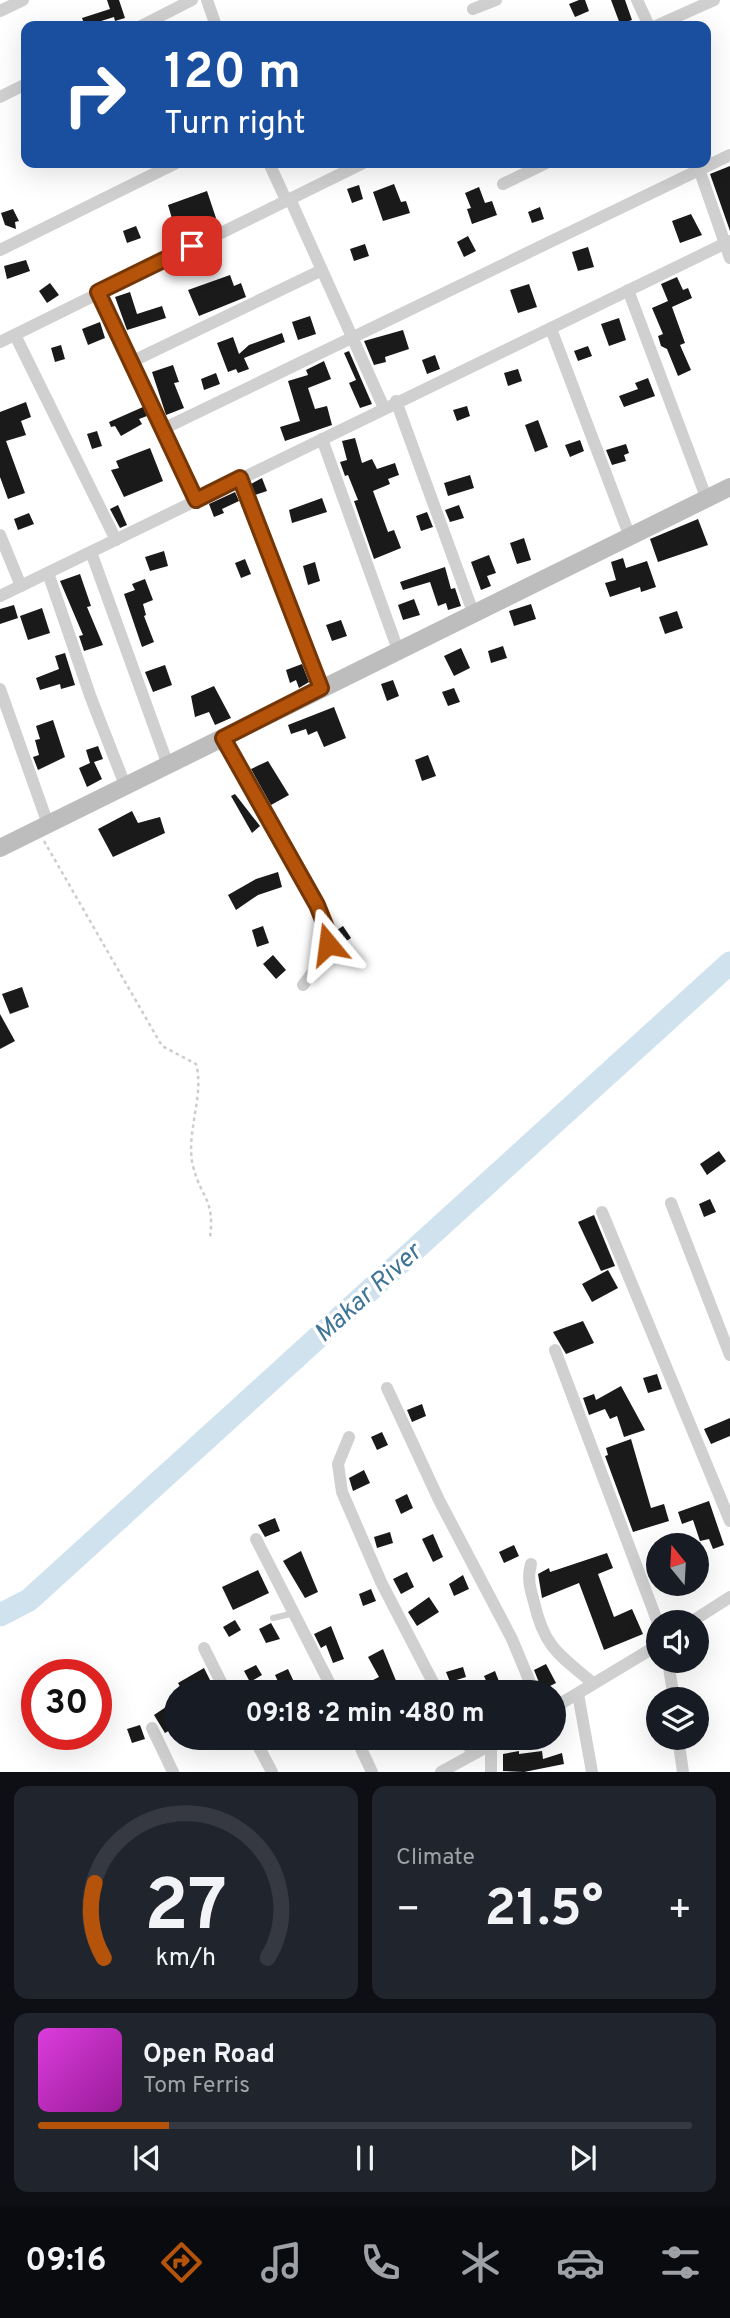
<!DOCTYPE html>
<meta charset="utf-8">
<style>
:root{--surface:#171b24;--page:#20242c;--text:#f1f3f6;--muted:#9ea1a6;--line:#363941;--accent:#b45309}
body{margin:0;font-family:Overpass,sans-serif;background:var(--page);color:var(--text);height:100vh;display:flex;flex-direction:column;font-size:26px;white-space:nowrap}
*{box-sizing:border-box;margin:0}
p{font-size:23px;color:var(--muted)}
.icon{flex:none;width:38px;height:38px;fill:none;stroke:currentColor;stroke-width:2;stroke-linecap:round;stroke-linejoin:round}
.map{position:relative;height:1772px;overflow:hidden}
.sheet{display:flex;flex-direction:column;gap:14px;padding:14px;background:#0d0f14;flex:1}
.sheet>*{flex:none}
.banner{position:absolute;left:21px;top:21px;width:690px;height:147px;border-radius:14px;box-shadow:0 7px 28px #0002;background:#1a4fa0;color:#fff;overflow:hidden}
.needle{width:46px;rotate:342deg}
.buttons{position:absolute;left:646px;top:1533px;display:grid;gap:14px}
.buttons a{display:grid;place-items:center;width:63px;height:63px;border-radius:50%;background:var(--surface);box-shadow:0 7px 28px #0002;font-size:35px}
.speed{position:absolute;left:21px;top:1659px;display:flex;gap:14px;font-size:35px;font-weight:700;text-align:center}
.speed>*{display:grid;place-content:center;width:91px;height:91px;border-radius:50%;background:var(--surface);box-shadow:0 7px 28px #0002;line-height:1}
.speed .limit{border:10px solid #d22;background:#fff;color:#111}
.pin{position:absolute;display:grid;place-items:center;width:60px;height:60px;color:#fff;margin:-30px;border-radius:14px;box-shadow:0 4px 10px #0006}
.me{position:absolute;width:77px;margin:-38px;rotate:344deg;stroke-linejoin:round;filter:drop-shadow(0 0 5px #0008)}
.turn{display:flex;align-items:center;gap:24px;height:147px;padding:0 28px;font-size:32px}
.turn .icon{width:91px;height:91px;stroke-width:2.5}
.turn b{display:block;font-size:49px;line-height:60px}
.big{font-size:52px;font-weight:700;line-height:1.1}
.sheet .card{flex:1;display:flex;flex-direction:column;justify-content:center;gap:10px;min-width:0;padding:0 24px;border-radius:14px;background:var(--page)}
.sheet .dial{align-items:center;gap:0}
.dial svg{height:182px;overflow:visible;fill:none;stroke:var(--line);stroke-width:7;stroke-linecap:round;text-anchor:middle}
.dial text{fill:var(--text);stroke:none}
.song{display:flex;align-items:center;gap:21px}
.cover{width:84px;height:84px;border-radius:10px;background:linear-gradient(135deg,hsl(300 70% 55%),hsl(300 70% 35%))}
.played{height:7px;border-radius:4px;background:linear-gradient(90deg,var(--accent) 20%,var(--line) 20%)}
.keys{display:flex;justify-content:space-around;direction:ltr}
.heat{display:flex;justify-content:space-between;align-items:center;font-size:38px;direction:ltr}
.sheet .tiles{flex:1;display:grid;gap:14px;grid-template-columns:1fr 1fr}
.card:last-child{grid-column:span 2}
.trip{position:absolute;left:164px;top:1680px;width:402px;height:70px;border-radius:35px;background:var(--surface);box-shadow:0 7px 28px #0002;font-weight:700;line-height:70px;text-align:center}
.tabs{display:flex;height:112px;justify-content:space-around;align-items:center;background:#090b0e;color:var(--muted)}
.tabs .icon{width:49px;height:49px}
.tabs .selected{color:var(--accent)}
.tabs b{font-size:32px;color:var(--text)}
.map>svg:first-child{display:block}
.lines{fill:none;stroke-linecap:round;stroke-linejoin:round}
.river{stroke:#cfe2ee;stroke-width:23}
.building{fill:#1a1a1a}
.path{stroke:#cdcdcd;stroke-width:2.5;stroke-dasharray:3.5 3.5;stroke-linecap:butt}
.lane{stroke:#d0d0d0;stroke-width:6}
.street{stroke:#d0d0d0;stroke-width:12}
.secondary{stroke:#bdbdbd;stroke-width:18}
.route-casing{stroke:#753606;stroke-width:18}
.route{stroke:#b45309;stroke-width:12}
.labels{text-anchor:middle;stroke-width:7;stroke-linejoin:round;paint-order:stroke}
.water-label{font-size:26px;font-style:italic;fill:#3f7597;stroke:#fff}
</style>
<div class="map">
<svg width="730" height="1772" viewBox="0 0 730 1772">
<rect width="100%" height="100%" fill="#fff"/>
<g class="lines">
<!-- river -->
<path class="river" d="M0,1615L29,1600L730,963"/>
</g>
<!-- building -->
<g class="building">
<path d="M107,0H119L125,18L115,21L114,17L85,26L82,18L110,9Z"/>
<path d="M579,0H585L589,11L575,17L569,4Z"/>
<path d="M611,0H625L632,20L620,24Z"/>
<path d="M730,166V231L710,174Z"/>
<path d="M394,184L401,202L406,201L410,213L383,221L373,192Z"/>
<path d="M359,185L363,199L352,203L347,189Z"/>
<path d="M479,187L485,203L492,201L497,215L472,224L467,209L471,208L465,193Z"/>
<path d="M207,191L216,218L197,227L193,216L173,222L168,205Z"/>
<path d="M540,207L544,219L532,223L528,212Z"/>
<path d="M13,209L19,221L15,222L16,229L5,225L1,213Z"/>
<path d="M691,214L702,235L680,243L672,221Z"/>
<path d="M136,226L141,238L127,243L123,231Z"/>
<path d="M468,236L476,251L464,257L457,242Z"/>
<path d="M365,244L369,256L354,261L350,249Z"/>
<path d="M588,247L594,267L578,271L572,252Z"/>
<path d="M26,260L30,271L7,279L4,266Z"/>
<path d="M230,275L234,286L241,283L246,297L199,316L188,290Z"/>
<path d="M677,277L683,290L688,288L692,298L672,307L685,343L680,345L691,370L678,376L667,349L661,346L658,336L663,334L652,308L668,301L661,284Z"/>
<path d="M50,283L59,295L47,303L39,291Z"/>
<path d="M529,284L537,307L518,313L510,290Z"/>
<path d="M130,292L137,314L162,306L166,318L127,330L115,297Z"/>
<path d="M310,316L316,334L298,340L292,322Z"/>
<path d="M619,318L626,340L609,346L601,324Z"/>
<path d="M100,322L105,338L88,345L82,329Z"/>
<path d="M403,330L409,349L385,357L386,362L374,365L364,341Z"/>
<path d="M282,333L285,342L244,358L249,369L238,373L236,369L228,372L217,343L233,337L239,354L249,345Z"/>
<path d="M61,345L65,359L55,362L51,348Z"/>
<path d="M588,346L592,356L578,361L574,351Z"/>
<path d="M349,351L372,404L360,408L349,383L356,380L344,353Z"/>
<path d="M435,355L440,369L427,374L422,360Z"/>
<path d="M324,361L331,379L308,388L315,409L327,406L332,425L285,441L280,427L300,421L288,381L308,375L306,370Z"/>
<path d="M173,365L179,382L174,383L184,408L166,415L152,372Z"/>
<path d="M518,369L522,381L508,386L504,373Z"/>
<path d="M216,373L220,384L204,390L201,379Z"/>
<path d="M648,378L655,396L624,407L619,396L638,389L635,383Z"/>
<path d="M26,402L31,417L21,421L26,435L6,441L25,493L8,499L0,477V412Z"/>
<path d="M467,406L470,416L457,421L453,410Z"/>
<path d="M143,407L147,416L139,419L142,424L121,436L115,426L111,427L109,422Z"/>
<path d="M538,420L548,447L535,452L525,425Z"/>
<path d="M97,431L102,446L92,449L87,434Z"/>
<path d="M355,438L362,463L372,459L377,469L395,463L399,475L388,479L390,484L373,491L388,532L394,530L401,548L374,559L354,501L358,500L348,475L345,476L340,462L347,460L342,441Z"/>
<path d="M580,440L584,451L570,457L565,445Z"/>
<path d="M626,444L629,453L624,455L626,461L612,465L606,450Z"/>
<path d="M150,448L163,481L124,497L111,470L119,468L116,461Z"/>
<path d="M470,475L474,488L448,496L444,483Z"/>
<path d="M262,478L267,491L255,495L251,484Z"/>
<path d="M235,492L239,501L222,509L224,513L214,517L209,504Z"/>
<path d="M322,498L327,512L292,523L289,510Z"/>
<path d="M118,505L127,525L120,528L110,509Z"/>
<path d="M459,505L464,518L450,522L445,510Z"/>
<path d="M427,512L433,527L421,531L416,516Z"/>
<path d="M29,513L34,524L18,530L14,519Z"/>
<path d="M698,519L708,545L658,562L650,539Z"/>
<path d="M524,538L531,560L517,564L510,543Z"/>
<path d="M164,551L168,566L150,571L145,557Z"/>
<path d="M489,555L496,573L487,576L491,586L481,590L471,562Z"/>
<path d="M623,558L626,568L647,561L656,587L641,592L640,587L610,597L605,583L616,580L611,562Z"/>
<path d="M245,559L251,574L241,578L235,563Z"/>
<path d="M315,562L320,581L308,585L303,566Z"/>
<path d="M445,567L451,589L455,588L461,606L448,610L446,603L438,606L430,582L403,590L400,582Z"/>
<path d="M80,574L91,606L87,607L103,645L84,651L79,636L83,635L60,581Z"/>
<path d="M145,579L153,600L143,604L146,615L144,616L154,642L142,647L124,594L135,590L132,584Z"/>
<path d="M414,599L420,615L403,620L398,605Z"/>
<path d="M531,604L536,619L514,626L509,611Z"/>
<path d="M14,605L18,618L0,624V609Z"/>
<path d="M42,608L50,633L28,640L20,616Z"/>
<path d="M677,611L683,628L665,634L659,617Z"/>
<path d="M341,620L347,636L332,641L326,625Z"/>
<path d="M503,646L507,658L491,663L488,651Z"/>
<path d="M461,648L470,668L454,676L444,656Z"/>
<path d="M65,653L75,685L61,689L60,684L40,690L36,678L59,669L55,656Z"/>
<path d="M302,664L309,682L299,688L296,680L290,683L286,670Z"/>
<path d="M165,665L172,685L153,692L145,672Z"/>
<path d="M393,680L399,696L387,701L381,684Z"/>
<path d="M214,686L231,718L215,725L209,712L195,717L191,696Z"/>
<path d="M454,688L460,702L448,706L442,692Z"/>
<path d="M334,707L346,738L324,747L317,731L308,735L306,729L291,734L288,725Z"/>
<path d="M53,720L65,757L38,770L33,757L39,755L35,740L40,739L36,726Z"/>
<path d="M98,746L103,759L94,762L102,779L87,787L79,768L90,763L86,750Z"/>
<path d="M428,755L436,776L422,781L415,760Z"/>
<path d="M268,761L289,795L271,805L251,769Z"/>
<path d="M235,794L260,826L252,833L231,796Z"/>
<path d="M132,811L138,823L160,817L165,833L113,857L98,829Z"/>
<path d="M278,872L282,887L258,895L236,910L228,895L256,879Z"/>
<path d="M263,926L269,943L257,947L252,930Z"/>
<path d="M343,926L351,938L342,944L334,932Z"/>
<path d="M273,955L286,970L276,979L263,964Z"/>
<path d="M22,987L29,1007L10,1014L2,994Z"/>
<path d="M0,1014L15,1041L0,1049Z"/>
<path d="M719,1151L726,1161L707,1175L700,1164Z"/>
<path d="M710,1199L716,1212L704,1217L699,1204Z"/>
<path d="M594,1215L615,1266L601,1271L578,1222Z"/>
<path d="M608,1270L618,1288L592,1302L582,1284Z"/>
<path d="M583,1321L594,1343L566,1354L553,1332Z"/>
<path d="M657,1374L662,1389L648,1393L643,1378Z"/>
<path d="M621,1386L645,1430L624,1437L617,1416L610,1419L605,1409L589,1415L583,1398L594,1394L596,1400Z"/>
<path d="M422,1404L426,1416L412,1422L407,1410Z"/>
<path d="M730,1418V1436L711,1444L704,1429Z"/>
<path d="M382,1432L388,1445L377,1450L371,1437Z"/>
<path d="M631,1439L651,1508L664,1504L669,1521L633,1532L605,1456L608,1455L606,1448Z"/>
<path d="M364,1470L370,1483L353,1491L349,1478Z"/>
<path d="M407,1494L413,1508L401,1514L395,1500Z"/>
<path d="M709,1501L724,1545L713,1549L709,1539L700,1541L693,1520L682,1524L678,1512Z"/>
<path d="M275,1518L280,1531L265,1537L258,1525Z"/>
<path d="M390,1532L393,1543L377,1548L374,1537Z"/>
<path d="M433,1534L443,1557L433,1562L422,1539Z"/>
<path d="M514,1545L519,1556L504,1563L499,1552Z"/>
<path d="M301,1551L318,1592L305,1598L283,1561Z"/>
<path d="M607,1553L613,1568L598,1574L614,1617L632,1609L643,1634L604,1650L579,1583L542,1598L538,1574L549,1568L550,1572Z"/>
<path d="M258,1570L269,1593L233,1610L222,1587Z"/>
<path d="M407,1572L414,1587L401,1594L393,1579Z"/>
<path d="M463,1575L469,1589L454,1596L449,1584Z"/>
<path d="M371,1589L376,1601L363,1606L359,1594Z"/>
<path d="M429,1597L439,1612L417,1626L408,1612Z"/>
<path d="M235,1620L241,1630L229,1637L223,1627Z"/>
<path d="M271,1623L280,1639L266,1643L259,1629Z"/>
<path d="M331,1626L344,1659L333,1663L326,1645L321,1648L314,1634Z"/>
<path d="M383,1649L399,1688L389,1692H378L373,1680L379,1677L368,1657Z"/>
<path d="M546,1664L556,1683L542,1690L534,1670Z"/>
<path d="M256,1665L262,1675L250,1682L244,1671Z"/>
<path d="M463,1667L466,1677L450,1682L446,1672Z"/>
<path d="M204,1668L212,1684L196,1692H183L178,1683Z"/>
<path d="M288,1669L294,1682L281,1688L275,1675Z"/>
<path d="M495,1671L503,1692H491L484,1676Z"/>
<path d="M316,1680L322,1692H290Z"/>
<path d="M166,1707L177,1726L165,1733L154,1715Z"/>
<path d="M140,1725L145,1739L132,1743L127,1729Z"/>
<path d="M519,1751V1754L542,1751L543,1759L562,1753L564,1764L524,1772L503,1771V1754Z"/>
</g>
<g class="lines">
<!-- path -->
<path class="path" d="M44,841L162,1046L196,1064C205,1095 185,1134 193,1166C201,1199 215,1198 210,1238"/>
<!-- lane -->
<path class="lane" d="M273,1618L295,1613"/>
<!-- street -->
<g class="street">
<path d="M207,0L216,26"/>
<path d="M637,0L649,26"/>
<path d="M473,9L496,0"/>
<path d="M0,11L23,0"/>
<path d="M141,26L192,0"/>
<path d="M656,26L714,0"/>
<path d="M0,97L26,84"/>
<path d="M269,163L286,200"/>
<path d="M697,163L730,258"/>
<path d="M503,184L546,163"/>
<path d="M290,199L384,408"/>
<path d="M0,250L176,163"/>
<path d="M628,290L706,497"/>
<path d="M98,291L196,500"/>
<path d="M551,329L630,537"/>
<path d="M15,335L116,540"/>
<path d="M0,342L363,163"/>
<path d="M131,362L320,271"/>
<path d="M396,401L473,612"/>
<path d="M163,429L730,155"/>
<path d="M322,439L398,650"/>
<path d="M239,478L321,688"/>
<path d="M0,535L21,586"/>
<path d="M91,552L168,765"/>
<path d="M48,573L91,698L125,785"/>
<path d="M0,596L730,241"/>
<path d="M0,689L48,824"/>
<path d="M223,738L317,905C333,945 329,952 303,985"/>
<path d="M671,1203L730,1355"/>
<path d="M602,1212L730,1521"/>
<path d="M555,1350L658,1623"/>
<path d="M387,1388L439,1500L512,1639L534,1692"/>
<path d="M349,1437L338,1464L342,1492L381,1582L438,1692"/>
<path d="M256,1539L334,1692"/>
<path d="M531,1564C527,1578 530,1588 534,1602C544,1647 559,1655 593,1683"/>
<path d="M691,1622L730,1597"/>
<path d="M204,1648L226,1692"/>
<path d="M668,1661L674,1699"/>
<path d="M578,1694L592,1772"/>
<path d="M555,1707L658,1645"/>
<path d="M152,1728L173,1772"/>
<path d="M254,1738L272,1772"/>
<path d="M356,1738L372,1772"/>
<path d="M458,1738L476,1753"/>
<path d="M678,1738L683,1772"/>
<path d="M491,1745V1772"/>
<path d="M441,1772L503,1738"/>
</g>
<!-- secondary -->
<path class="secondary" d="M0,848L730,487"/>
</g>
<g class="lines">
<!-- route casing -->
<g class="route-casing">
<path id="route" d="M192,246L98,292L196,500L240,478L321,688L223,738L317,905L327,930L328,944"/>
</g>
<!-- route -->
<use href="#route" class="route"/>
</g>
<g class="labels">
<!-- water labels -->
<g class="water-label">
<text transform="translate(367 1292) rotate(-42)" y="9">Makar River</text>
</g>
</g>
</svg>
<div class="buttons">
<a><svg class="needle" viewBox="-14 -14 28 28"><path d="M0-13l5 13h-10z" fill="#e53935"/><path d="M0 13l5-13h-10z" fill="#9ea1a6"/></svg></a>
<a><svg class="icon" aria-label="sound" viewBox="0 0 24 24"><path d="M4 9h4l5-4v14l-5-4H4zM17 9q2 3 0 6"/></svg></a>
<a><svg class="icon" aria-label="layers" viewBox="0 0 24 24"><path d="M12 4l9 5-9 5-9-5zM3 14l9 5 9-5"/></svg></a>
</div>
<div class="speed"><div class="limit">30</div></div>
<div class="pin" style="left:192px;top:246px;background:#d93025"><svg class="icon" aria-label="arrive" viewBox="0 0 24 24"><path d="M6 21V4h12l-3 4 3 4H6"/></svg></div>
<svg class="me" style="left:328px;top:944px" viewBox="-20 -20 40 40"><path d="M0-17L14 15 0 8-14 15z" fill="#b45309" stroke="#fff" stroke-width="4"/></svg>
<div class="trip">09:18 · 2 min · 480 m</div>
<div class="banner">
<div class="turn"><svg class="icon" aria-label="right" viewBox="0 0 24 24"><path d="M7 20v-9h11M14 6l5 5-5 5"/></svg><div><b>120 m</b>Turn right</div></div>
</div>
</div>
<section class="sheet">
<div class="tiles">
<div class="card dial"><svg viewBox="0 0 100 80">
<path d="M14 69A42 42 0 1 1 86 69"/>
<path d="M14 69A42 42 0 0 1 10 36" stroke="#b45309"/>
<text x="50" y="56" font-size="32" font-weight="700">27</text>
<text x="50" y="72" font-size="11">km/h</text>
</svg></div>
<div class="card"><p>Climate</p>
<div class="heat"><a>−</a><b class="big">21.5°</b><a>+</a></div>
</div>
<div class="card">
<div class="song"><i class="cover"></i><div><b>Open Road</b><p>Tom Ferris</p></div></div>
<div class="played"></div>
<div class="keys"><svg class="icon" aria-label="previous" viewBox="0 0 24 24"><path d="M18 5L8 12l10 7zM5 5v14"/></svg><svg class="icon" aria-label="pause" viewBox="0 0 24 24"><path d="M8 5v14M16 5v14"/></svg><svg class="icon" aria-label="next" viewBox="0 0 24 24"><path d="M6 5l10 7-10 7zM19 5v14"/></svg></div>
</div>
</div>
</section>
<nav class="tabs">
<b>09:16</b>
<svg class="icon selected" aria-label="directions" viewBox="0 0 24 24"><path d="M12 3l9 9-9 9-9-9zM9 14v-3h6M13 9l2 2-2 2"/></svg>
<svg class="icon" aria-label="music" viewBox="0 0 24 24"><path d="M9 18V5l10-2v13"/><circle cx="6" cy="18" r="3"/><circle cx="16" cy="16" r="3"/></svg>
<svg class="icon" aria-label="phone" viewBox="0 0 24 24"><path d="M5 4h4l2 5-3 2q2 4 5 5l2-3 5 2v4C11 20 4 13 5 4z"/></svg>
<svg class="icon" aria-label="climate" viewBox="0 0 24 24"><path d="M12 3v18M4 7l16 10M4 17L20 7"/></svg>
<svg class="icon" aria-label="car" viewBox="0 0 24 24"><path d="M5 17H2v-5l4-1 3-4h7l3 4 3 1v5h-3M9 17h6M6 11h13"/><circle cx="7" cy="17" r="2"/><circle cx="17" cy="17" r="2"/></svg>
<svg class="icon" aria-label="filters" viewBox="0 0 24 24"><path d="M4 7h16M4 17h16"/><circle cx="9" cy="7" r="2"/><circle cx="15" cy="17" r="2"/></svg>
</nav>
